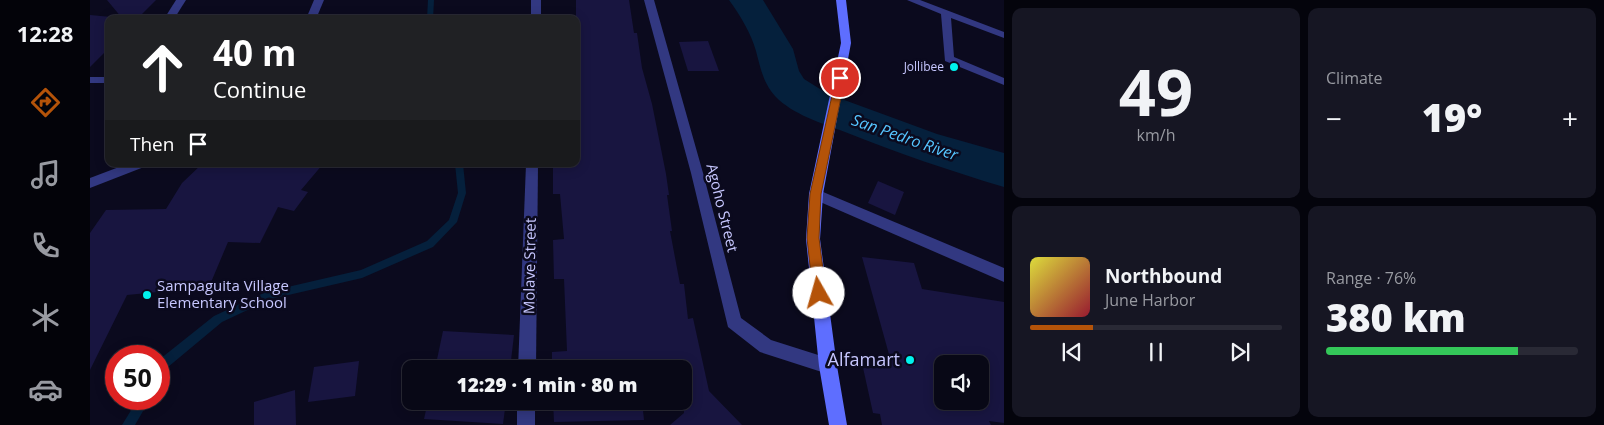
<!DOCTYPE html>
<meta charset="utf-8">
<style>
:root{--surface:#080816;--page:#161623;--text:#f1f3f6;--muted:#989aa1;--line:#292935;--accent:#b45309}
body{margin:0;font-family:"Open Sans",sans-serif;background:var(--page);color:var(--text);height:100vh;display:flex;flex-direction:column;font-size:19px;white-space:nowrap}
*{box-sizing:border-box;margin:0}
p{font-size:16px;color:var(--muted)}
.icon{flex:none;width:28px;height:28px;fill:none;stroke:currentColor;stroke-width:2;stroke-linecap:round;stroke-linejoin:round}
.map{position:relative;flex:1;overflow:hidden}
.details{display:flex;flex-direction:column;gap:8px;padding:8px;background:#04040c;width:600px}
.details>*{flex:none}
.banner{position:absolute;left:15px;top:15px;width:475px;height:152px;border-radius:10px;box-shadow:0 2px 12px #0003,0 0 0 1px var(--line);background:#202124;color:#fff;overflow:hidden}
.buttons{position:absolute;left:844px;top:355px;display:grid;gap:10px}
.buttons a{display:grid;place-items:center;width:55px;height:55px;border-radius:10px;background:var(--surface);box-shadow:0 2px 12px #0003,0 0 0 1px var(--line);font-size:25px}
.speed{position:absolute;left:15px;top:345px;display:flex;gap:10px;font-size:25px;font-weight:700;text-align:center}
.speed>*{display:grid;place-content:center;width:65px;height:65px;border-radius:50%;background:var(--surface);box-shadow:0 2px 12px #0003,0 0 0 1px var(--line);line-height:1}
.speed .limit{border:8px solid #d22;background:#fff;color:#111}
.pin{position:absolute;display:grid;place-items:center;width:42px;height:42px;color:#fff;margin:-21px;border:2px solid #fff;border-radius:50%;box-shadow:0 1px 5px #0007}
.me{position:absolute;width:55px;margin:-28px;rotate:353deg;stroke-linejoin:round;filter:drop-shadow(0 0 4px #0008)}
.turn{display:flex;align-items:center;gap:18px;height:105px;padding:0 25px;font-size:22px}
.turn .icon{width:65px;height:65px;stroke-width:2.5}
.turn b{display:block;font-size:35px;line-height:42px}
.then{display:flex;align-items:center;height:48px;padding:0 25px;background:#0003;gap:10px;font-size:19px}
.big{font-size:38px;font-weight:800;line-height:1.1}
.details .widget{flex:1;display:flex;flex-direction:column;justify-content:center;gap:8px;min-width:0;padding:0 18px;border-radius:10px;background:var(--page)}
.details .dial{align-items:center;gap:0}
.dial b{font-size:65px;line-height:1}
.song{display:flex;align-items:center;gap:15px}
.cover{width:60px;height:60px;border-radius:8px;background:linear-gradient(135deg,hsl(60 70% 55%),hsl(350 70% 35%))}
.played{height:5px;border-radius:2px;background:linear-gradient(90deg,var(--accent) 25%,var(--line) 25%)}
.keys{display:flex;justify-content:space-around;direction:ltr}
.heat{display:flex;justify-content:space-between;align-items:center;font-size:28px;direction:ltr}
.charge{height:8px;border-radius:4px;background:linear-gradient(90deg,#34c759 76%,var(--line) 0)}
.details .tiles{flex:1;display:grid;gap:8px;grid-template-columns:repeat(2,1fr)}
.trip{position:absolute;left:312px;top:360px;width:290px;height:50px;border-radius:10px;background:var(--surface);box-shadow:0 2px 12px #0003,0 0 0 1px var(--line);font-weight:800;line-height:50px;text-align:center}
main{display:flex;flex:1;min-height:0}
.menu{display:flex;flex-direction:column;width:90px;justify-content:space-around;align-items:center;background:#030309;color:var(--muted)}
.menu .icon{width:35px;height:35px}
.menu .selected{color:var(--accent)}
.menu b{font-size:22px;color:var(--text)}
.map>svg:first-child{display:block}
.lines{fill:none;stroke-linecap:round;stroke-linejoin:round}
.stream{fill:#05203c;fill-rule:evenodd}
.river{fill:#05203c;fill-rule:evenodd}
.building{fill:#181540;fill-rule:evenodd}
.minor{fill:#323881;fill-rule:evenodd}
.secondary{fill:#5e6eff;fill-rule:evenodd}
.route{fill:#b45309;stroke:#753606}
.poi-dot{fill:#00f2ed;stroke:#0b0a1e;stroke-width:2}
.labels{text-anchor:middle;stroke-width:5;stroke-linejoin:round;paint-order:stroke}
.far-poi-label{font-size:12px;fill:#c7c7ff;stroke:#0b0a1e;text-anchor:end}
.street-label{font-size:15px;fill:#c7c7ff;stroke:#0b0a1e}
.poi-label{font-size:15px;fill:#c7c7ff;stroke:#0b0a1e;text-anchor:start}
.water-label{font-size:16px;font-style:italic;fill:#55c5ff;stroke:#0b0a1e}
.near-poi-label{font-size:18px;fill:#c7c7ff;stroke:#0b0a1e;text-anchor:end}
</style>
<main>
<nav class="menu">
<b>12:28</b>
<svg class="icon selected" aria-label="directions" viewBox="0 0 24 24"><path d="M12 3l9 9-9 9-9-9zM9 14v-3h6M13 9l2 2-2 2"/></svg>
<svg class="icon" aria-label="music" viewBox="0 0 24 24"><path d="M9 18V5l10-2v13"/><circle cx="6" cy="18" r="3"/><circle cx="16" cy="16" r="3"/></svg>
<svg class="icon" aria-label="phone" viewBox="0 0 24 24"><path d="M5 4h4l2 5-3 2q2 4 5 5l2-3 5 2v4C11 20 4 13 5 4z"/></svg>
<svg class="icon" aria-label="climate" viewBox="0 0 24 24"><path d="M12 3v18M4 7l16 10M4 17L20 7"/></svg>
<svg class="icon" aria-label="car" viewBox="0 0 24 24"><path d="M5 17H2v-5l4-1 3-4h7l3 4 3 1v5h-3M9 17h6M6 11h13"/><circle cx="7" cy="17" r="2"/><circle cx="17" cy="17" r="2"/></svg>
</nav>
<div class="map">
<svg width="914" height="425" viewBox="0 0 914 425">
<rect width="100%" height="100%" fill="#0b0a1e"/>
<g class="lines">
<!-- stream -->
<g class="stream">
<path d="M338,0H344L343,19H337Z"/>
<path d="M365,164H373L376,193L367,222L343,247L272,278L181,299L132,322L78,367L73,377L69,378V362L70,359L124,316L176,292L271,270L337,241L359,220L368,193Z"/>
<path d="M48,399H60L45,425H32Z"/>
</g>
<!-- river -->
<path class="river" d="M639,0H673L703,49L709,71L714,79L738,94L847,134L914,153V187C860,171 808,153 755,132C732,123 703,115 685,96C673,83 670,66 666,51C661,33 650,15 639,0Z"/>
</g>
<!-- building -->
<g class="building">
<path d="M17,0H66L47,19H19V48L0,67V15L32,18Z"/>
<path d="M486,0H539L544,33H547L552,68L562,104L576,174L579,195H577L582,231H580L590,284H594L598,319L603,318L619,391L652,425H580L594,413V369H462V352L477,351L474,279H464L463,240L474,239L470,194H463V164H486Z"/>
<path d="M618,41L629,71H598L589,42Z"/>
<path d="M112,164H233L211,190L218,192L204,211L188,207L170,243L138,242L119,287L37,295L0,370V233L16,210L76,209L92,183Z"/>
<path d="M788,181L814,192L805,215L778,203Z"/>
<path d="M772,257L824,263L832,289L914,302V423L899,421L901,425H792L790,414L783,413L770,354L800,358ZM852,364H890V401H852Z"/>
<path d="M353,331L424,335L420,369H345Z"/>
<path d="M269,361L265,396L218,402L224,367Z"/>
<path d="M205,390L206,425H164V402Z"/>
<path d="M338,401H416L413,424L334,419Z"/>
<path d="M463,401H552L554,420L464,422Z"/>
</g>
<g class="lines">
<!-- minor -->
<g class="minor">
<path d="M86,0H96L84,19H74Z"/>
<path d="M224,0H234L226,19H216Z"/>
<rect x="441" y="0" width="10" height="19"/>
<path d="M554,0H564L613,173L651,318L681,340L744,360L747,366L744,372L738,374L670,352L638,327L601,173Z"/>
<path d="M817,0H830L914,32V38L861,18L864,57L914,78V85L855,61L851,14Z"/>
<rect x="0" y="77" width="19" height="6"/>
<path d="M37,164H56L54,167L0,188V178Z"/>
<path d="M436,164H448L446,369H428Z"/>
<path d="M726,189L914,268V282L721,198L719,194L721,190Z"/>
<rect x="427" y="401" width="18" height="24"/>
</g>
<!-- secondary -->
<path class="secondary" d="M746,0H756L761,43L733,194L730,239L747,366L757,425H739L729,366L716,239L719,194L751,43Z"/>
</g>
<!-- route -->
<path class="route" d="M750,75L755,78L731,194L729,238L736,293L734,297L729,299L725,297L723,293L717,238L720,194L746,78Z"/>
<!-- markers -->
<g class="poi-dot">
<circle cx="864" cy="67" r="5"/>
<circle cx="57" cy="295" r="5"/>
<circle cx="820" cy="360" r="5"/>
</g>
<g class="labels">
<!-- far-poi labels -->
<g class="far-poi-label">
<text x="854" y="71">Jollibee</text>
</g>
<!-- street labels -->
<g class="street-label">
<text transform="translate(632 208) rotate(76)" y="5">Agoho Street</text>
<text transform="translate(440 266) rotate(-89)" y="5">Molave Street</text>
</g>
<!-- poi labels -->
<g class="poi-label">
<text x="67" y="291">Sampaguita Village<tspan x="67" dy="17">Elementary School</tspan></text>
</g>
<!-- water labels -->
<g class="water-label">
<text transform="translate(815 137) rotate(19)" y="6">San Pedro River</text>
</g>
<!-- near-poi labels -->
<g class="near-poi-label">
<text x="810" y="366">Alfamart</text>
</g>
</g>
</svg>
<div class="buttons">
<a><svg class="icon" aria-label="sound" viewBox="0 0 24 24"><path d="M4 9h4l5-4v14l-5-4H4zM17 9q2 3 0 6"/></svg></a>
</div>
<div class="speed"><div class="limit">50</div></div>
<div class="pin" style="left:750px;top:78px;background:#d93025"><svg class="icon" aria-label="arrive" viewBox="0 0 24 24"><path d="M6 21V4h12l-3 4 3 4H6"/></svg></div>
<svg class="me" style="left:729px;top:293px" viewBox="-20 -20 40 40"><circle r="19" fill="#fff"/><path d="M0-13L10 11 0 6-10 11z" fill="#b45309"/></svg>
<div class="trip">12:29 · 1 min · 80 m</div>
<div class="banner">
<div class="turn"><svg class="icon" aria-label="ahead" viewBox="0 0 24 24"><path d="M12 20V5M6 11l6-6 6 6"/></svg><div><b>40 m</b>Continue</div></div>
<div class="then">Then<svg class="icon" aria-label="arrive" viewBox="0 0 24 24"><path d="M6 21V4h12l-3 4 3 4H6"/></svg></div>
</div>
</div>
<section class="details">
<div class="tiles">
<div class="widget dial"><b>49</b><p>km/h</p></div>
<div class="widget"><p>Climate</p>
<div class="heat"><a>−</a><b class="big">19°</b><a>+</a></div>
</div>
<div class="widget">
<div class="song"><i class="cover"></i><div><b>Northbound</b><p>June Harbor</p></div></div>
<div class="played"></div>
<div class="keys"><svg class="icon" aria-label="previous" viewBox="0 0 24 24"><path d="M18 5L8 12l10 7zM5 5v14"/></svg><svg class="icon" aria-label="pause" viewBox="0 0 24 24"><path d="M8 5v14M16 5v14"/></svg><svg class="icon" aria-label="next" viewBox="0 0 24 24"><path d="M6 5l10 7-10 7zM19 5v14"/></svg></div>
</div>
<div class="widget"><p>Range · 76%</p><b class="big">380 km</b><div class="charge"></div></div>
</div>
</section>
</main>
